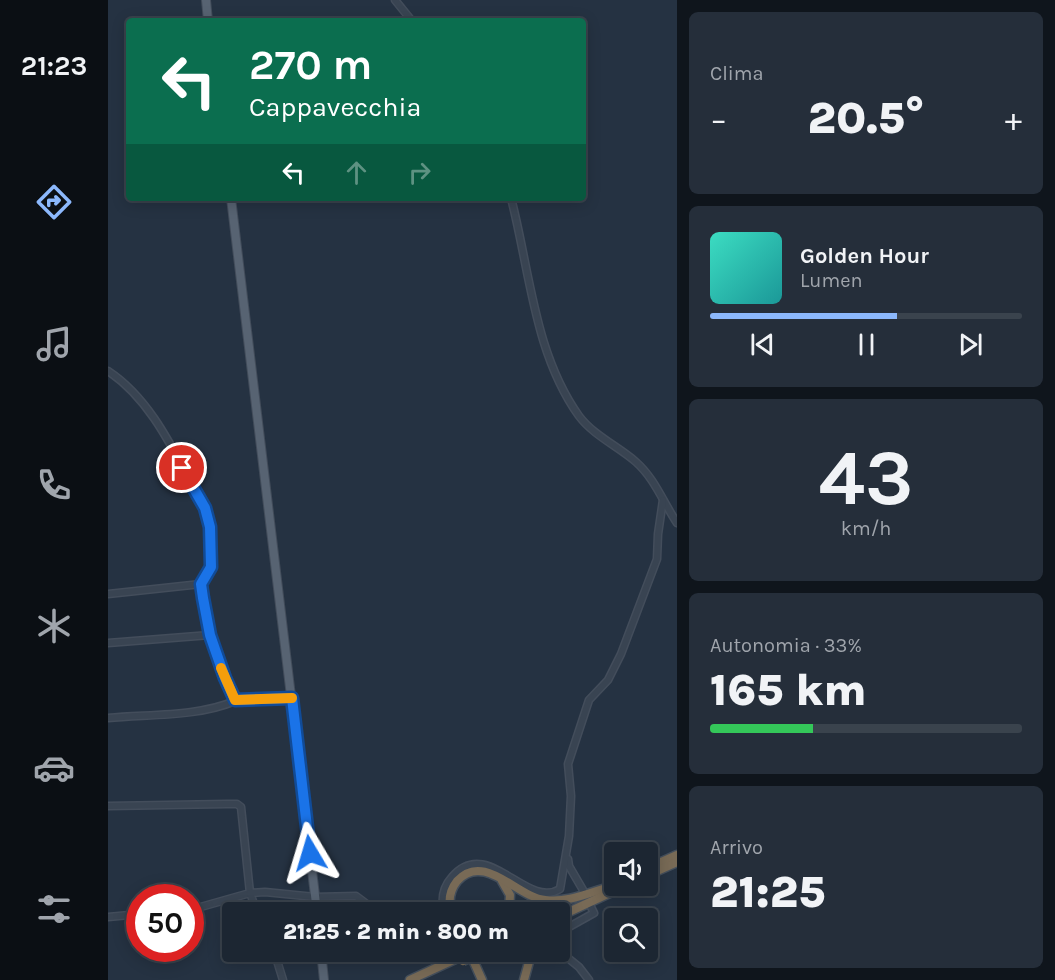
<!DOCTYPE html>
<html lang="it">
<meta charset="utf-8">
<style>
:root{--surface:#1c2632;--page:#252e3a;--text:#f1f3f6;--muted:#a0a5ac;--line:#3a434d;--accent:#8cb8fc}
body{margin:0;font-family:Karla,sans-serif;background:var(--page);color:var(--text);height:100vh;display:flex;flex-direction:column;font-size:22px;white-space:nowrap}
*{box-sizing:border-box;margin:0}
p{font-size:20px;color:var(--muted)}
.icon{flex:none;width:33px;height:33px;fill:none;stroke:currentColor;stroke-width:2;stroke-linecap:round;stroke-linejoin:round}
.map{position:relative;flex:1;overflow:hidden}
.sheet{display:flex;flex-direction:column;gap:12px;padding:12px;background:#0f151c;width:378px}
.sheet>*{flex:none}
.top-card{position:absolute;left:18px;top:18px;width:460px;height:183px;border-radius:6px;box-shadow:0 3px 15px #0003,0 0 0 2px var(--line);background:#0b6e4f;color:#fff;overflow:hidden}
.tools{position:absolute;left:496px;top:842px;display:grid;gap:12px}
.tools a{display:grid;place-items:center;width:54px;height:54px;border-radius:6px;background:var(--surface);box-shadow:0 3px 15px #0003,0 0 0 2px var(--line);font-size:30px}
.speed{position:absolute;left:18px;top:884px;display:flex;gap:12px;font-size:30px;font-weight:700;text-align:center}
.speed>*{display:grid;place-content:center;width:78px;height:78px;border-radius:50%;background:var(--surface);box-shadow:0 3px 15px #0003,0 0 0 2px var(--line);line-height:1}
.speed .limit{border:9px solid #d22;background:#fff;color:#111}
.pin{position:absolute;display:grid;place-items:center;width:51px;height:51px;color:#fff;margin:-26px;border:3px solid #fff;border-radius:50%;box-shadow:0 2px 6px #0007}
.me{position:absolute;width:66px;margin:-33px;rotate:353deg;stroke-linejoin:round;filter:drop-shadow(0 0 4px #0008)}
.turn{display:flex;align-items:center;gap:21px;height:126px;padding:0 24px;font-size:27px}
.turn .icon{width:78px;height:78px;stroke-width:2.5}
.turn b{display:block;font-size:42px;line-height:51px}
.lanes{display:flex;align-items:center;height:57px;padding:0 24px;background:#0003;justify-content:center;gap:30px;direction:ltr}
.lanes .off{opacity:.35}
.big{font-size:45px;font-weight:800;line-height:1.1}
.sheet .widget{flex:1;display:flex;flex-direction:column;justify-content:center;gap:9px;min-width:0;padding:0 21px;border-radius:9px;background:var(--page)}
.sheet .dial{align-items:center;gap:0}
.dial b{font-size:78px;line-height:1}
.song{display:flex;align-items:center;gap:18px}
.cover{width:72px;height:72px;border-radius:9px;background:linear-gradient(135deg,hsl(170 70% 55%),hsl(180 70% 35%))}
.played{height:6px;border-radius:3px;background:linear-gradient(90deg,var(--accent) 60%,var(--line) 60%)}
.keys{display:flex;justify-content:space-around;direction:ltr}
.heat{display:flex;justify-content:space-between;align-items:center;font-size:33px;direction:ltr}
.charge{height:9px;border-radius:4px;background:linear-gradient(90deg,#34c759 33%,var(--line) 0)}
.trip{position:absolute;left:114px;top:902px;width:348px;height:60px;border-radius:6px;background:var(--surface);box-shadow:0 3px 15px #0003,0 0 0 2px var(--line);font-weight:800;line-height:60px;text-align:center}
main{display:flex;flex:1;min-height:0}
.dock{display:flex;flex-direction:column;width:108px;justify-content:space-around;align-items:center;background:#0b0f14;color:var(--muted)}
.dock .icon{width:42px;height:42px}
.dock .active{color:var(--accent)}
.dock b{font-size:27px;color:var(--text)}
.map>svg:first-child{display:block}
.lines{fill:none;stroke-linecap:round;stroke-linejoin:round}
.minor-casing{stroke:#434d5b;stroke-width:9}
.major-casing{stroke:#434d5b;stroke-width:10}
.highway-casing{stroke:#444f5c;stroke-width:11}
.minor{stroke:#394452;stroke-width:6}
.major{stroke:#576372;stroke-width:8}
.highway{stroke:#786a56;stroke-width:8}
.highway-bridge-casing{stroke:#444f5c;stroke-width:11;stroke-linecap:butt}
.highway-bridge{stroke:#786a56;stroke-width:8}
.route-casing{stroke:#114b97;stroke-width:15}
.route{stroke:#1a73e8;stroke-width:10}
.slow{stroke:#f59e0b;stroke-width:10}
</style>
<main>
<nav class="dock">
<b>21:23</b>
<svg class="icon active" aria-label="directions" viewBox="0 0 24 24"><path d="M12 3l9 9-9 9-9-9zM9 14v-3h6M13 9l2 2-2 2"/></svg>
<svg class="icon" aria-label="music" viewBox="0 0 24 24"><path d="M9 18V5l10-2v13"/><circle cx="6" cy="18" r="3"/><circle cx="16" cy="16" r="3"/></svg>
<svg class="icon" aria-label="phone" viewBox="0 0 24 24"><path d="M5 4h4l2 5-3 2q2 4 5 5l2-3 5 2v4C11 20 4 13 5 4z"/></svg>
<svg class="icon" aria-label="climate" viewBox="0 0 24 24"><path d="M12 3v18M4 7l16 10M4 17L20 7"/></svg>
<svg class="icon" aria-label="car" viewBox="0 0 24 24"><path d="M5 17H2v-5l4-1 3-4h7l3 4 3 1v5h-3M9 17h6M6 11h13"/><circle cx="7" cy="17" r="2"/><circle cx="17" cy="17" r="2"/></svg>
<svg class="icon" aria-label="filters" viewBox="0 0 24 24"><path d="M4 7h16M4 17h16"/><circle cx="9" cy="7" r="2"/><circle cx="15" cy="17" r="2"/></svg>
</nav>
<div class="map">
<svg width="569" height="980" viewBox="0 0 569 980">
<rect width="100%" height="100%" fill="#253242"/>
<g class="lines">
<!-- minor casing -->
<g class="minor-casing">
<g id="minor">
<path d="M287,0L304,21"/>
<path d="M403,198C422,271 426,353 471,416C485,435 511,447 528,462C547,479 555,502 569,523"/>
<path d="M0,371C47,402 70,461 97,508L102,527L103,567L93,584L95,598L102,635L117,678L127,701L184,698"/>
<path d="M0,594L93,584"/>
<path d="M0,643L102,635"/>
<path d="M0,718C41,714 89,717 127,701"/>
<path d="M0,806L119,804H129L133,807L142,893L82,910"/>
<path d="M460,859L461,866L475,890"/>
<path d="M149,912L142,893L157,892L207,897L248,896L264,908L275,912"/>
<path d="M336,912C333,899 335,887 344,877C380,835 418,910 452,889L461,836L463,796L460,764L481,700L500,680L513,654L549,559L550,534L555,500"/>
<path d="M0,917L32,914"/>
<path d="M166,951L175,980"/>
<path d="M481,980L471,967L455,954L453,938L461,927L486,913L483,907"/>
</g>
</g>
<!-- major casing -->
<g class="major-casing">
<g id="major">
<path d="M98,0L100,21"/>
<path d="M123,198L209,912"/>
<path d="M213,951L216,980"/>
</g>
</g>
<!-- highway casing -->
<g class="highway-casing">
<g id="highway">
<path d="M540,868L569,855"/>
<path d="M540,875L569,862"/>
<path d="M394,881L402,895L401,912"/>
<path d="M343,912C340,901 342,890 349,881C376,851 409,897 437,900C460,903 480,893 501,887"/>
<path d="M452,916L519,885"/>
<path d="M361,951L374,980"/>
<path d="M302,980L354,956"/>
<path d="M416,980L424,951"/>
</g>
</g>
<!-- minor -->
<use href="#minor" class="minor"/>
<!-- major -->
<use href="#major" class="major"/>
<!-- highway -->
<use href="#highway" class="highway"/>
<!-- highway-bridge casing -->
<g class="highway-bridge-casing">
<path id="highway-bridge" d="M355,961L373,953"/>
</g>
<!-- highway-bridge -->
<use href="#highway-bridge" class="highway-bridge"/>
</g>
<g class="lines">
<!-- route casing -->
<g class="route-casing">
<path id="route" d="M74,468L97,508L102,527L103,567L93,584L95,598L102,635L117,678L127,700L184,698L202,853"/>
</g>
<!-- route -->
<use href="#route" class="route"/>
<!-- slow -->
<path class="slow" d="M113,668L127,700L184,698"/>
</g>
</svg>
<div class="tools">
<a><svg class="icon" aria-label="sound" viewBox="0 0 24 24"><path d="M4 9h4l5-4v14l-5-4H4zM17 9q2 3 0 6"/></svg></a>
<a><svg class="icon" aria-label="search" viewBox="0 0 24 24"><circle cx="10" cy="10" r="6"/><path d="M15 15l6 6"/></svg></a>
</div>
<div class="speed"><div class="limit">50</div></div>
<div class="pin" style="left:74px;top:468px;background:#d93025"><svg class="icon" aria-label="arrive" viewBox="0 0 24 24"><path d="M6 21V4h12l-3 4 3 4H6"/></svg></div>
<svg class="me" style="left:202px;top:853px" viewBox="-20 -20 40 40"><path d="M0-17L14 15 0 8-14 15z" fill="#1a73e8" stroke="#fff" stroke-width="4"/></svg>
<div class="trip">21:25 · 2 min · 800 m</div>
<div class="top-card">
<div class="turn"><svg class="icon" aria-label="left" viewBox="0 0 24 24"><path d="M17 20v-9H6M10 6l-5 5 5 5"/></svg><div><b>270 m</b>Cappavecchia</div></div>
<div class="lanes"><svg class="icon" aria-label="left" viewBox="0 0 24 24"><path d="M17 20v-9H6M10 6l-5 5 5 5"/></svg><svg class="icon off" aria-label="ahead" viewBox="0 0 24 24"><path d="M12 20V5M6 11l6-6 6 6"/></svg><svg class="icon off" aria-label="right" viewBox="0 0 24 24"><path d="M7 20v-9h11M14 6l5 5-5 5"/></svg></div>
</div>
</div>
<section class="sheet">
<div class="widget"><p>Clima</p>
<div class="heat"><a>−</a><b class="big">20.5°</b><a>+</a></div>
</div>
<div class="widget">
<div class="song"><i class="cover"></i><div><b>Golden Hour</b><p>Lumen</p></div></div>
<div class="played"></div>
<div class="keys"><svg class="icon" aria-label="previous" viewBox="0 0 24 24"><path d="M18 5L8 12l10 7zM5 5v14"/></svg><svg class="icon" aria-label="pause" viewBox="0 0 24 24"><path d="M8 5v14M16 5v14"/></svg><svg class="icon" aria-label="next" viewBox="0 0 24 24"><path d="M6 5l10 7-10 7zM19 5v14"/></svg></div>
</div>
<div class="widget dial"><b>43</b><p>km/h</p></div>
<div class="widget"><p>Autonomia · 33%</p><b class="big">165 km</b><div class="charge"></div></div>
<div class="widget"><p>Arrivo</p><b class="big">21:25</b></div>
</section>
</main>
